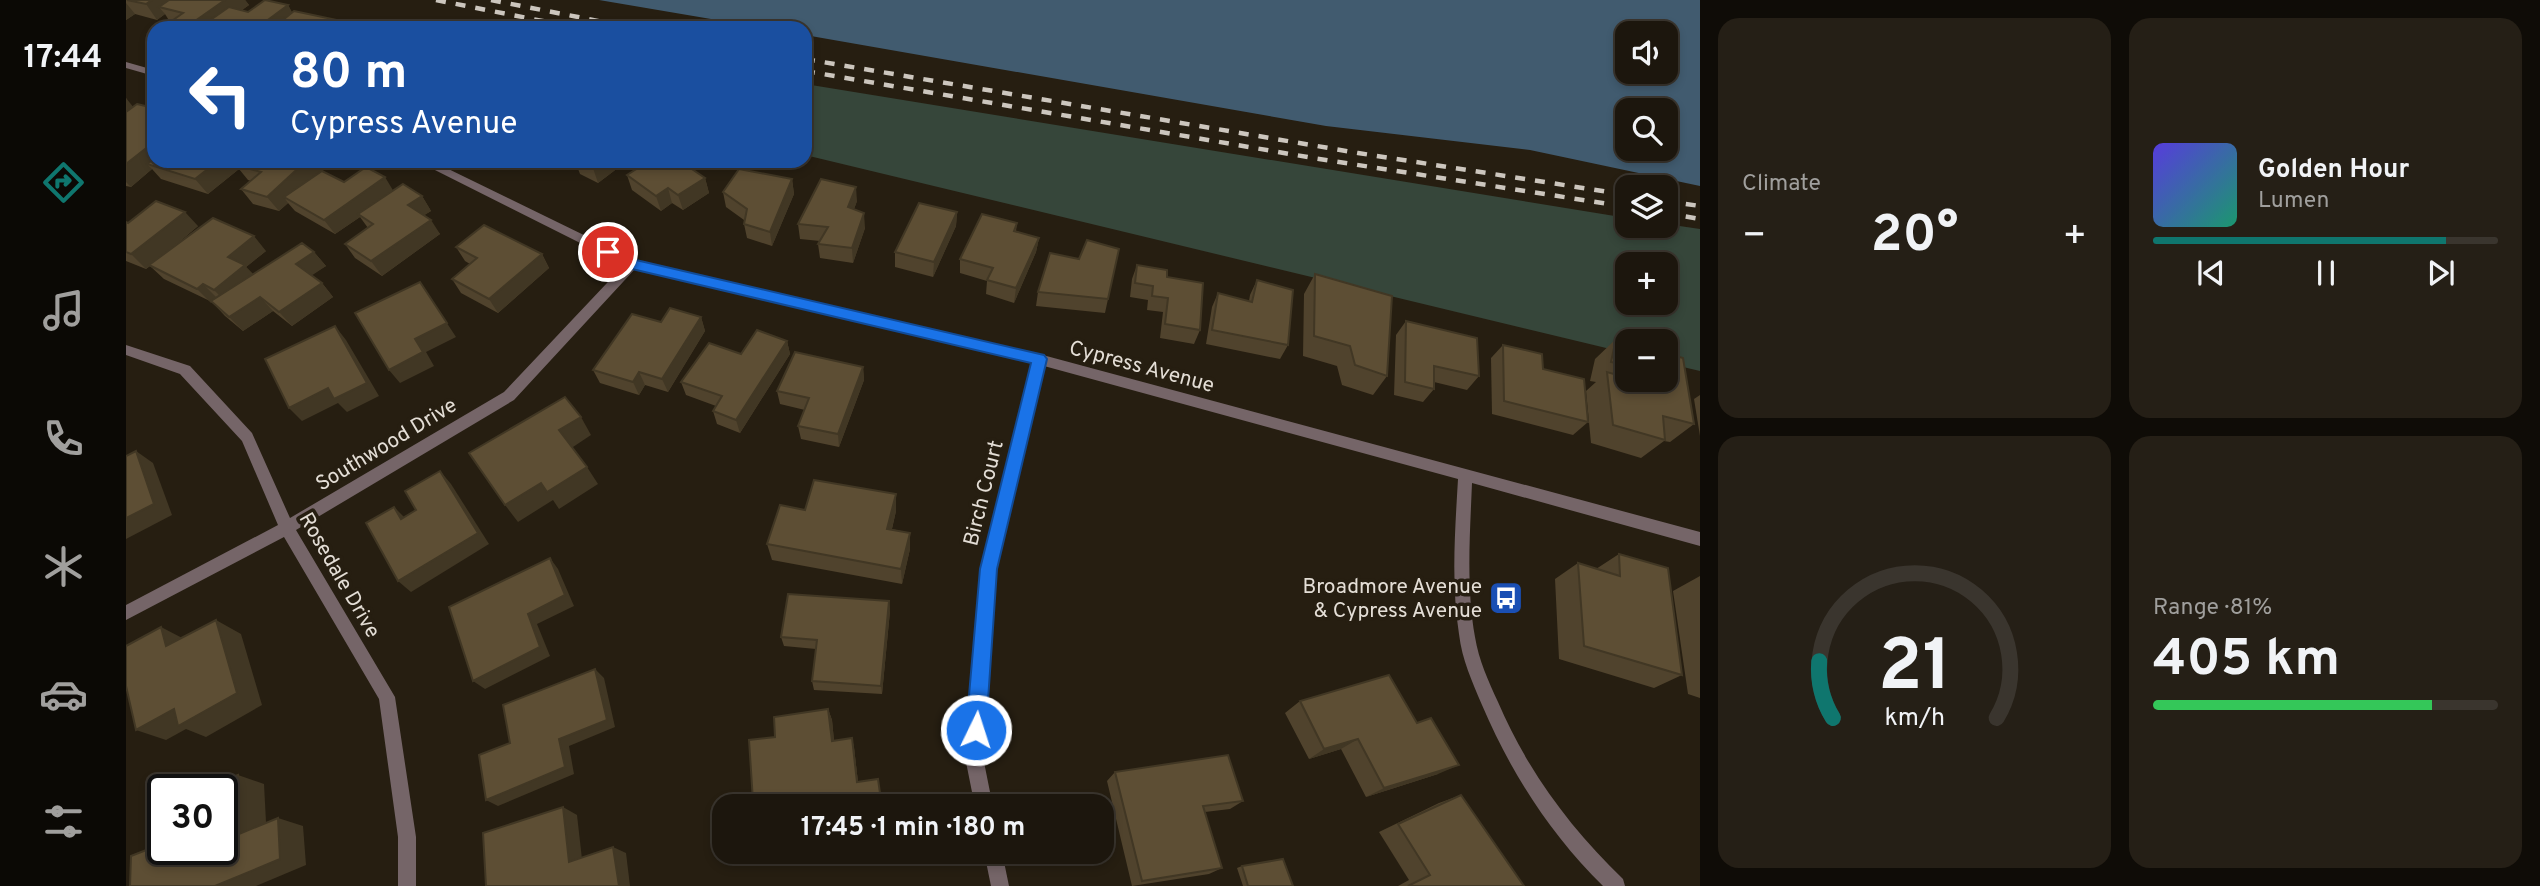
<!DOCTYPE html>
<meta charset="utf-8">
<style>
:root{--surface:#1c160d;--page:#251f16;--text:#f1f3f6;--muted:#a09f9d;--line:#3a352e;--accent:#0f766e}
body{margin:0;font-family:Overpass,sans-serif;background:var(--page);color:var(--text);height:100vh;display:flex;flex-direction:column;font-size:26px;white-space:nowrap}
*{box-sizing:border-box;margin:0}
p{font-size:23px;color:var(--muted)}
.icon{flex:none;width:38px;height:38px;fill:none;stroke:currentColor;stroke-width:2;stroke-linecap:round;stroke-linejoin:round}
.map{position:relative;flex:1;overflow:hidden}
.drawer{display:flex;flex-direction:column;gap:18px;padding:18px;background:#0f0c07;width:840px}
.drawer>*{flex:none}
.hud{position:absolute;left:21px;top:21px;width:665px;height:147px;border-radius:21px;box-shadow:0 4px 10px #0003,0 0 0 2px var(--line);background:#1a4fa0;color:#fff;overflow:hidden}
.controls{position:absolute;left:1489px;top:21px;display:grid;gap:14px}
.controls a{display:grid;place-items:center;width:63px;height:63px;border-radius:14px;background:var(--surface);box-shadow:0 4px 10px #0003,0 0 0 2px var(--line);font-size:35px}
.speed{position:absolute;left:21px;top:774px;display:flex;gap:14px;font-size:35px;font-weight:700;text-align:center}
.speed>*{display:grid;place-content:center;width:91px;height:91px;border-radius:50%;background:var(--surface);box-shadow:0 4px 10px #0003,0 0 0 2px var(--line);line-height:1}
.speed .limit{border:4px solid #111;border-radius:10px;background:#fff;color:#111}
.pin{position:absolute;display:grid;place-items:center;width:60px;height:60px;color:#fff;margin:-30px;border:4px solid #fff;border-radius:50%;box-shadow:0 2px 7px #0007}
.me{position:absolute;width:77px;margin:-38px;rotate:4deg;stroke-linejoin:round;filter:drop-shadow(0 0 5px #0008)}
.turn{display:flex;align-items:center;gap:24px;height:147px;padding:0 28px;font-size:32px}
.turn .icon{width:91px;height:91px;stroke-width:2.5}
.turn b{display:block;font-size:49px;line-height:60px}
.big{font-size:52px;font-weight:700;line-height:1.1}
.drawer .tile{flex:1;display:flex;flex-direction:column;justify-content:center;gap:10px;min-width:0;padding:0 24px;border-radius:21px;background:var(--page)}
.drawer .dial{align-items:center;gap:0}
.dial svg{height:182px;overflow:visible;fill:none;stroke:var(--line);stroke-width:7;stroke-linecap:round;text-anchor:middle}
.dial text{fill:var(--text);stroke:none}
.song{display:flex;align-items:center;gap:21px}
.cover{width:84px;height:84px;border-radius:10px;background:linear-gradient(135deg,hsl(250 70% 55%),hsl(160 70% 35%))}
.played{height:7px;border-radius:4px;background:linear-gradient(90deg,var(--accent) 85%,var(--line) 85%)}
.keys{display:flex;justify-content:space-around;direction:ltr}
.heat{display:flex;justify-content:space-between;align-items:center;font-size:38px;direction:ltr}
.charge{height:10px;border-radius:5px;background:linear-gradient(90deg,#34c759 81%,var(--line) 0)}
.drawer .tiles{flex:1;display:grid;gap:18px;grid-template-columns:repeat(2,1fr)}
.trip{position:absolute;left:586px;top:794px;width:402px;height:70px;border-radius:21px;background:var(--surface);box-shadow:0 4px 10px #0003,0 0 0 2px var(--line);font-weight:700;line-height:70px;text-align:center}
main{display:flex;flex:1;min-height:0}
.tab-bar{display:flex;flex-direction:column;width:126px;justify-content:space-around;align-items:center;background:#0b0905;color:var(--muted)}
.tab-bar .icon{width:49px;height:49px}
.tab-bar .active{color:var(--accent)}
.tab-bar b{font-size:32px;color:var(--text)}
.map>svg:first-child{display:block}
.green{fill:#36463a;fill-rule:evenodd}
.water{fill:#415b6f;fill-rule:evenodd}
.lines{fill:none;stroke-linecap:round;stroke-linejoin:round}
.street{fill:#756568;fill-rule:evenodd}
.rail{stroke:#ccc6be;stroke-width:4.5;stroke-dasharray:10 10;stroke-linecap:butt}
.wall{fill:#50432d}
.shaded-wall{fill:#413724}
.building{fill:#5d4e34;stroke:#413724;stroke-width:2}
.route{fill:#1a73e8;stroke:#114b97;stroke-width:2}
.labels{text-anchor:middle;stroke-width:7;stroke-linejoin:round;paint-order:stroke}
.street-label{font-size:21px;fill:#e4ded6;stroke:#261e11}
.poi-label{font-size:21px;fill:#e4ded6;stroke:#261e11;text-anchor:end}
</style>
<main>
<nav class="tab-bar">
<b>17:44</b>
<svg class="icon active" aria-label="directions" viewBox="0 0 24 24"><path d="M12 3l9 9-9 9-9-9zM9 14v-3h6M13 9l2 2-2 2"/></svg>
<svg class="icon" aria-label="music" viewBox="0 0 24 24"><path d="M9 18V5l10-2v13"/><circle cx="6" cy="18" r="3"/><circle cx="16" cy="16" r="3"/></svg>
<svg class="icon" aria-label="phone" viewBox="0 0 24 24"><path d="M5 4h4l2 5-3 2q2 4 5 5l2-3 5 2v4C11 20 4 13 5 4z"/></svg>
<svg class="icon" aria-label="climate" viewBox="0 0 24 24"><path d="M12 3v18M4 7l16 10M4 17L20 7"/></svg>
<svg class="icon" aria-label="car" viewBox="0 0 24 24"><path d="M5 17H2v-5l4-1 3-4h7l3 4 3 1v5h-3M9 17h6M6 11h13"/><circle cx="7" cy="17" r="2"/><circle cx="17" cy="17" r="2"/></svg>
<svg class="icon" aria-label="filters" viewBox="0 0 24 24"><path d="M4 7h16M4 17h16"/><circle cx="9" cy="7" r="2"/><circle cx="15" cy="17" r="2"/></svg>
</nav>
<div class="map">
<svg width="1574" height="886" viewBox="0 0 1574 886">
<rect width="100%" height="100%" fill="#261e11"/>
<!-- green -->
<path class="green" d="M679,84L1501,218L1502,226L1540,224L1574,229V371L1540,363V341H1502L1501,353L679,155ZM1502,264H1540V303H1502Z"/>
<!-- water -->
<path class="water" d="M473,0H1574V186L1404,150L1200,126L679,35V28H638ZM1502,33H1540V72H1502ZM1502,110H1540V149H1502Z"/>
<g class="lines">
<!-- street -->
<g class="street">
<path d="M0,62L28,70V76L0,68Z"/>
<path d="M291,161H306L509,260L913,354L1574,532V546L1346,483C1344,534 1340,587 1349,637C1353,661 1362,680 1372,702C1401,770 1444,828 1497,879L1499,886H1477C1424,834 1385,773 1356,705C1346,681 1336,660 1333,634C1325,583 1329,531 1332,479L918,366L870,569L857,757L867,807H849L839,757L854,569L906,362L509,269L388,400L170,530L269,697L290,837V886H272V837L253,699L158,537L0,620V605L152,525L116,441L54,374L0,355V345L64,366L126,433L164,518L378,392L498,265Z"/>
<path d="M858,852H876L883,886H865Z"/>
</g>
<!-- rail -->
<g class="rail">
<path d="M310,0L452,28"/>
<path d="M365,0L508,28"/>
<path d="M679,59L1232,153L1502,195"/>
<path d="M679,71L1187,158L1502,207"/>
<path d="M1540,201L1574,206"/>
<path d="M1540,213L1574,219"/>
</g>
</g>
<!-- wall -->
<g class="wall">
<path d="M0,0H119L123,5L116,10L122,12L162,5L166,13L211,20L216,28H42L40,25L44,22L39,14L31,20L9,14L0,20Z"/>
<path d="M0,98L28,161H202L204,164L196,171L218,182L296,196L305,211L298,215L314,234L256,276L229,258L219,244L242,228L234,217L209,234L169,211L162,203L153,211L127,204L115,189L125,181L122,180L113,169L82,194L35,179L26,169L5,187L0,186Z"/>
<path d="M449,161H501L472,183L454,174Z"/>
<path d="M501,175L579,178L583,193L557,210L546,203L535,211L506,190Z"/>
<path d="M666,179L668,194L646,246L621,238L618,224V220L600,207L597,192Z"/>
<path d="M731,201L728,209L739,228L727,263L694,258L692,244L694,241L674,239L672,224Z"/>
<path d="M831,212L830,226L807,277L769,267V252Z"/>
<path d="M0,222L72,226L46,248L140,251L120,267L127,274L188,252L200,266L185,275L196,283L207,297L166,326L147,311L117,331L99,316L86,302L38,279L24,266L20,269L0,261Z"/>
<path d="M891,223L890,231L913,238L910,252L888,303L860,294L861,281L834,273V259Z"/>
<path d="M330,247L416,254L423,268L372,313L335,293L326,279L344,264L339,261Z"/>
<path d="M1011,265L1041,277L1074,330L1068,344L1034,338L1037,312L1021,310L1022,300L1004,297L1006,279Z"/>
<path d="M1189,274L1261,376L1247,395L1216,385L1211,366L1177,356L1178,294Z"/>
<path d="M1131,280L1162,345L1154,359L1080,344L1086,307L1092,293L1123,301L1124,295Z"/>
<path d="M912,292L982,299L979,313L910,306Z"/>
<path d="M575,317L579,331L542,392L519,385L513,395L474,383L467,370L535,322Z"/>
<path d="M1280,321L1353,376L1341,390L1308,382V389L1297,402L1268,395L1270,335Z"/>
<path d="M1490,339L1502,342V380H1540L1568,424L1544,442L1538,441L1515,458L1465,443L1460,391L1470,382L1464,381L1469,359Z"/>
<path d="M661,341L664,354L614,433L591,424L587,411L590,406L560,395L555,382Z"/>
<path d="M1377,345L1417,369L1462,422L1447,435L1366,414L1365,358Z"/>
<path d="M737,367L738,380L713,447L675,439L672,426L679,410L654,404L651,391Z"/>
<path d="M1574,395V436L1568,399Z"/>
<path d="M770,494V511L766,529L784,533V549L776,584L646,560L641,544L679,510Z"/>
<path d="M1493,554L1556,675L1528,688L1433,659L1429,579L1452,563L1470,569Z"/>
<path d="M1574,576V698L1562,694L1547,591Z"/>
<path d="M763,601L764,611L756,694L688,690L686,681L690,649L658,646L655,637Z"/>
<path d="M1174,701L1312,774L1240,797L1215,749L1183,759L1159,713Z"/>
<path d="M702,709L706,720L708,741L726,738L728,748L732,782L671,804L652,807H631L627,801L649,737Z"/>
<path d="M989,772L1117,801L1104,809L1079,812L1096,868L1083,874L1006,886L981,781Z"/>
<path d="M1335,795L1398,886H1272L1283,880L1253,832L1313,803Z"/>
<path d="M1116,866L1167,886H1117L1111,868Z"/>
</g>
<!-- shaded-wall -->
<g class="shaded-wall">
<path d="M26,0H59L33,7L39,14L31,20L20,4Z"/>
<path d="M99,0H119L123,5L91,28H59Z"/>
<path d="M0,3L9,14L0,20Z"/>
<path d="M162,5L171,21L161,28H131Z"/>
<path d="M211,20L216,28H202Z"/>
<path d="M0,98L12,113L0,121Z"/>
<path d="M28,142V161L21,164L26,169L5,187L0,182V164Z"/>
<path d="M92,161H122L110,165L113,169L82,194L69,179Z"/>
<path d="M180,161H202L204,164L165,201L158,197L162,203L153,211L141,197Z"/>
<path d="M476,161H501L472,183L467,168Z"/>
<path d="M259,177L268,192L232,214L234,217L209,234L198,220Z"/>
<path d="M579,178L583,193L557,210L552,195Z"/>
<path d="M666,179L668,194L646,246L644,232Z"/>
<path d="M730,187L731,201L723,222L722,207Z"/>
<path d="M542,188L546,203L535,211L530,196Z"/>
<path d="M296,196L305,211L291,220L282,205Z"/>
<path d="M59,212L72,226L20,269L5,254Z"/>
<path d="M831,212L830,226L807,277L808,262Z"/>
<path d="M738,213L739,228L727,263L726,248Z"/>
<path d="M305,220L314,234L256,276L245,261Z"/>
<path d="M128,236L140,251L120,267L132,280L102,304L88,290L102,257Z"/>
<path d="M913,238L910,252L888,303L890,288Z"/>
<path d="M188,252L200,266L182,278L170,264Z"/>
<path d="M416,254L423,268L372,313L363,299Z"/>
<path d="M294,282L330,337L300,352L308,366L274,383L263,370L289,339Z"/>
<path d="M196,283L207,297L166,326L153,312Z"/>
<path d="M77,284L91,298L85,303L71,289Z"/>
<path d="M134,297L147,311L117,331L103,317Z"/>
<path d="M575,317L579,331L542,392L536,379Z"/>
<path d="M209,326L220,340L253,396L221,412L212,403L176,421L163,408Z"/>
<path d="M661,341L664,354L614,433L610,420Z"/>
<path d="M737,367L738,380L713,447L712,434Z"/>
<path d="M513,372L519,385L513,395L507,382Z"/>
<path d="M455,417L465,435L444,449L433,430Z"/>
<path d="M10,451L27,463L46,515L0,539V518Z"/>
<path d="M461,467L472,484L433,509L427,500L392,522L379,505L415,483Z"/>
<path d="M314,471L325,484L363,544L285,592L272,581Z"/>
<path d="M770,494V511L762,545L761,529Z"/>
<path d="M268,507L280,519H275Z"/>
<path d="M784,533V549L776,584L775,569Z"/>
<path d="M424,558L432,569L448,606L411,624L424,656L359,689L347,681L402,614Z"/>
<path d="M763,601L764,611L756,694L755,686Z"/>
<path d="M90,620L115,634L136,705L80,737L60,729L40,740L10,730Z"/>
<path d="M35,627L62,641L40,646Z"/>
<path d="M469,669L478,678L489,727L443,746L448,774L372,806L360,800L433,739Z"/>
<path d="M702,709L706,720L709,751L706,741Z"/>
<path d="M726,738L728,748L733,791L731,782Z"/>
<path d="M1232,739L1215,749L1183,759L1198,749Z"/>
<path d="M1333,765L1312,774L1240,797L1258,788Z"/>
<path d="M112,775L138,784L141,841L113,834Z"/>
<path d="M437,807L451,815L457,868L443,862Z"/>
<path d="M152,818L177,826L180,865L130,886H89Z"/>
<path d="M487,847L500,853L504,886H493Z"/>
</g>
<!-- building -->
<g class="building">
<path d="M1,0H26L20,4Z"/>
<path d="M43,0H99L59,28H53L40,25L57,13L33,7Z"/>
<path d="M139,0L162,5L131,28H73L103,7L122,12Z"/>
<path d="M168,11L211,20L202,28H147Z"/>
<path d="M249,23L268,28H243Z"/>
<path d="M11,104L28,108V142L0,164V112Z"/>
<path d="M28,159V161H92L69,179L21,164Z"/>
<path d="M114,161H180L141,197L115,189L135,172L110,165Z"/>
<path d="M453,161H476L467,168Z"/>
<path d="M523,161H554L579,178L552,195L542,188L530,196L501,175Z"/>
<path d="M240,167L259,177L198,220L158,197L196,171L218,182Z"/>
<path d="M613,169L666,179L644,232L618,224L621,209L597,192Z"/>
<path d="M695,179L730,187L722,207L738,213L726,248L692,244L702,227L672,224Z"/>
<path d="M277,184L296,196L282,205L305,220L245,261L219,244L247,224L232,214Z"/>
<path d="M30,201L59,212L5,254L0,252V222L2,223Z"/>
<path d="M793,203L831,212L808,262L769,252Z"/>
<path d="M856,214L891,223L888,231L913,238L890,288L861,280L867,268L834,259Z"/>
<path d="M87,218L128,236L102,257L119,265L88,290L77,284L71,289L23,265Z"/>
<path d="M358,225L416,254L363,299L326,279L351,258L330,247Z"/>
<path d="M961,240L993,249L982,299L912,292L924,253L953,259Z"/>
<path d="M176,243L188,252L170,264L196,283L153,312L134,297L103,317L85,301Z"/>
<path d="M1011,265L1041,270V277L1077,283L1074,330L1039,324L1042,298L1026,296L1027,286L1009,283Z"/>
<path d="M1189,274L1266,296L1261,376L1229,365L1224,346L1188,336Z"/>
<path d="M1131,280L1167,290L1162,345L1086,330L1092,293L1126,302Z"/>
<path d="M294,282L321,323L289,339L297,352L263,370L229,313Z"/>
<path d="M544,308L575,317L536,379L513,372L507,382L467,370L506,314L535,322Z"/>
<path d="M1280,321L1351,338L1353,376L1308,366V389L1279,382Z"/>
<path d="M209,326L241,383L208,399L202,388L163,408L139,359Z"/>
<path d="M631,330L661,341L610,420L587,411L596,396L555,382L583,343L615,354Z"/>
<path d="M1490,339L1502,342V365L1485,362Z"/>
<path d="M1377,345L1416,354L1417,369L1458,379L1462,422L1378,401Z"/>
<path d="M669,352L737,367L712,434L672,426L683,398L651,391Z"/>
<path d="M1540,353L1557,358L1568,424L1537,416L1539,440L1487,425L1481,372L1502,378V380H1509L1517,382V380H1540Z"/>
<path d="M439,397L455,417L433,430L461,467L421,492L415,483L379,505L343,453Z"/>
<path d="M10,451L28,504L0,518V456Z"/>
<path d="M314,471L352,533L272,581L240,523L268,507L275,519L290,510L279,491Z"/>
<path d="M688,480L770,494L761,529L784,533L775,569L641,544L654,505L679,510Z"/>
<path d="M1493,554L1542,568L1556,675L1458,646L1452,563L1494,576Z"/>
<path d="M424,558L439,595L402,614L414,647L347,681L323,607Z"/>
<path d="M662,594L763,601L755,686L686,681L691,640L655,637Z"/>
<path d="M90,620L111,693L52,726L48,709L10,730L0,686V646L35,627L40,646Z"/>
<path d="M469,669L481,720L433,739L439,767L360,800L353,755L384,743L377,705Z"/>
<path d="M1263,675L1291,723L1305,718L1333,765L1258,788L1232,739L1198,749L1174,701Z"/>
<path d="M702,709L706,741L726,738L731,782L752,779L756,807H672L671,795L627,801L623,740L649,737L648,717Z"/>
<path d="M1102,755L1117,801L1077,806L1096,868L1016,881L989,772Z"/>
<path d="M112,775L113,834L152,818L154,859L89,886H4L5,856L33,845V805L37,804V849H96V789H75Z"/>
<path d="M1335,795L1398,886H1282L1304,875L1272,824Z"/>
<path d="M437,807L443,862L487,847L493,886H360L357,833Z"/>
<path d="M1157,859L1167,886H1122L1116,866Z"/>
</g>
<!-- route -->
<path class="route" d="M482,247L510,260L918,355L921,359L871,569L860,730L857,737L850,740L843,737L840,730L854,569L905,363L506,269L478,256L476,252Z"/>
<!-- icons -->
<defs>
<g id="bus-square" transform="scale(1.75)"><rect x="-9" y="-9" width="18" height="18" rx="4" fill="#1a4fb4" stroke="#261e11"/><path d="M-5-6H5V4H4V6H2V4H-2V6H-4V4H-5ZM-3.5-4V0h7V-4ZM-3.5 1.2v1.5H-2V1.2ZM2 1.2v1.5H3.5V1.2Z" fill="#fff"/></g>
</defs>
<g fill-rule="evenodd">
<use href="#bus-square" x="1380" y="598"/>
</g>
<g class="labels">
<!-- street labels -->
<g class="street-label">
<text transform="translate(1016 366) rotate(15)" y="7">Cypress Avenue</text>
<text transform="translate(260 444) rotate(-31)" y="7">Southwood Drive</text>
<text transform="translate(857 493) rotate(-76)" y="7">Birch Court</text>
<text transform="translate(214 575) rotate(60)" y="7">Rosedale Drive</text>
</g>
<!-- poi labels -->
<g class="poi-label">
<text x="1356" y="593">Broadmore Avenue<tspan x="1356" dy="24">&amp; Cypress Avenue</tspan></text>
</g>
</g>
</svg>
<div class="controls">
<a><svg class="icon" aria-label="sound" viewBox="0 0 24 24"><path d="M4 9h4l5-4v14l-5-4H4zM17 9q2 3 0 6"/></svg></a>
<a><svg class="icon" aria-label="search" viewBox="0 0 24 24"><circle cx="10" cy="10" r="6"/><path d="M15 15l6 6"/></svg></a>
<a><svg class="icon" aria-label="layers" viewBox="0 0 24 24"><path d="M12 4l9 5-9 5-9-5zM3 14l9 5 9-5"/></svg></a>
<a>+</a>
<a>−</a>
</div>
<div class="speed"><div class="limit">30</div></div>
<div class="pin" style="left:482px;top:252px;background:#d93025"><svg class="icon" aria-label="arrive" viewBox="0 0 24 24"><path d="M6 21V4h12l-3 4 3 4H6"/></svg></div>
<svg class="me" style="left:850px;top:730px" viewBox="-20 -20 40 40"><circle r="17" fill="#1a73e8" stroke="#fff" stroke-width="3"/><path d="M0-11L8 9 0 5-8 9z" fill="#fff"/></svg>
<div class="trip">17:45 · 1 min · 180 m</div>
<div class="hud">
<div class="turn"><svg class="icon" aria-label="left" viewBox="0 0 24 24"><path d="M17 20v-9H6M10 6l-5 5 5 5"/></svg><div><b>80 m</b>Cypress Avenue</div></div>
</div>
</div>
<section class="drawer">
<div class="tiles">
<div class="tile"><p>Climate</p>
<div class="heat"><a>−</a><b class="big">20°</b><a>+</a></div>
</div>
<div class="tile">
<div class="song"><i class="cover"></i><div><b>Golden Hour</b><p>Lumen</p></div></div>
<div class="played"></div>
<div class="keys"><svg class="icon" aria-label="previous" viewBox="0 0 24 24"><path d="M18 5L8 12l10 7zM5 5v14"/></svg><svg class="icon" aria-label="pause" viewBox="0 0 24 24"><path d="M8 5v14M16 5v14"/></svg><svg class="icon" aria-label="next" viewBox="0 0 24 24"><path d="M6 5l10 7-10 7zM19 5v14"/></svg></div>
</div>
<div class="tile dial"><svg viewBox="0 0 100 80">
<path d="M14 69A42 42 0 1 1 86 69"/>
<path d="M14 69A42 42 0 0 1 8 44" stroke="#0f766e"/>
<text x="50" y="56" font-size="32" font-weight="700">21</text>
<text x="50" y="72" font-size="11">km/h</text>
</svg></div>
<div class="tile"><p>Range · 81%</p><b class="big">405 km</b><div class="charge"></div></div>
</div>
</section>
</main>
